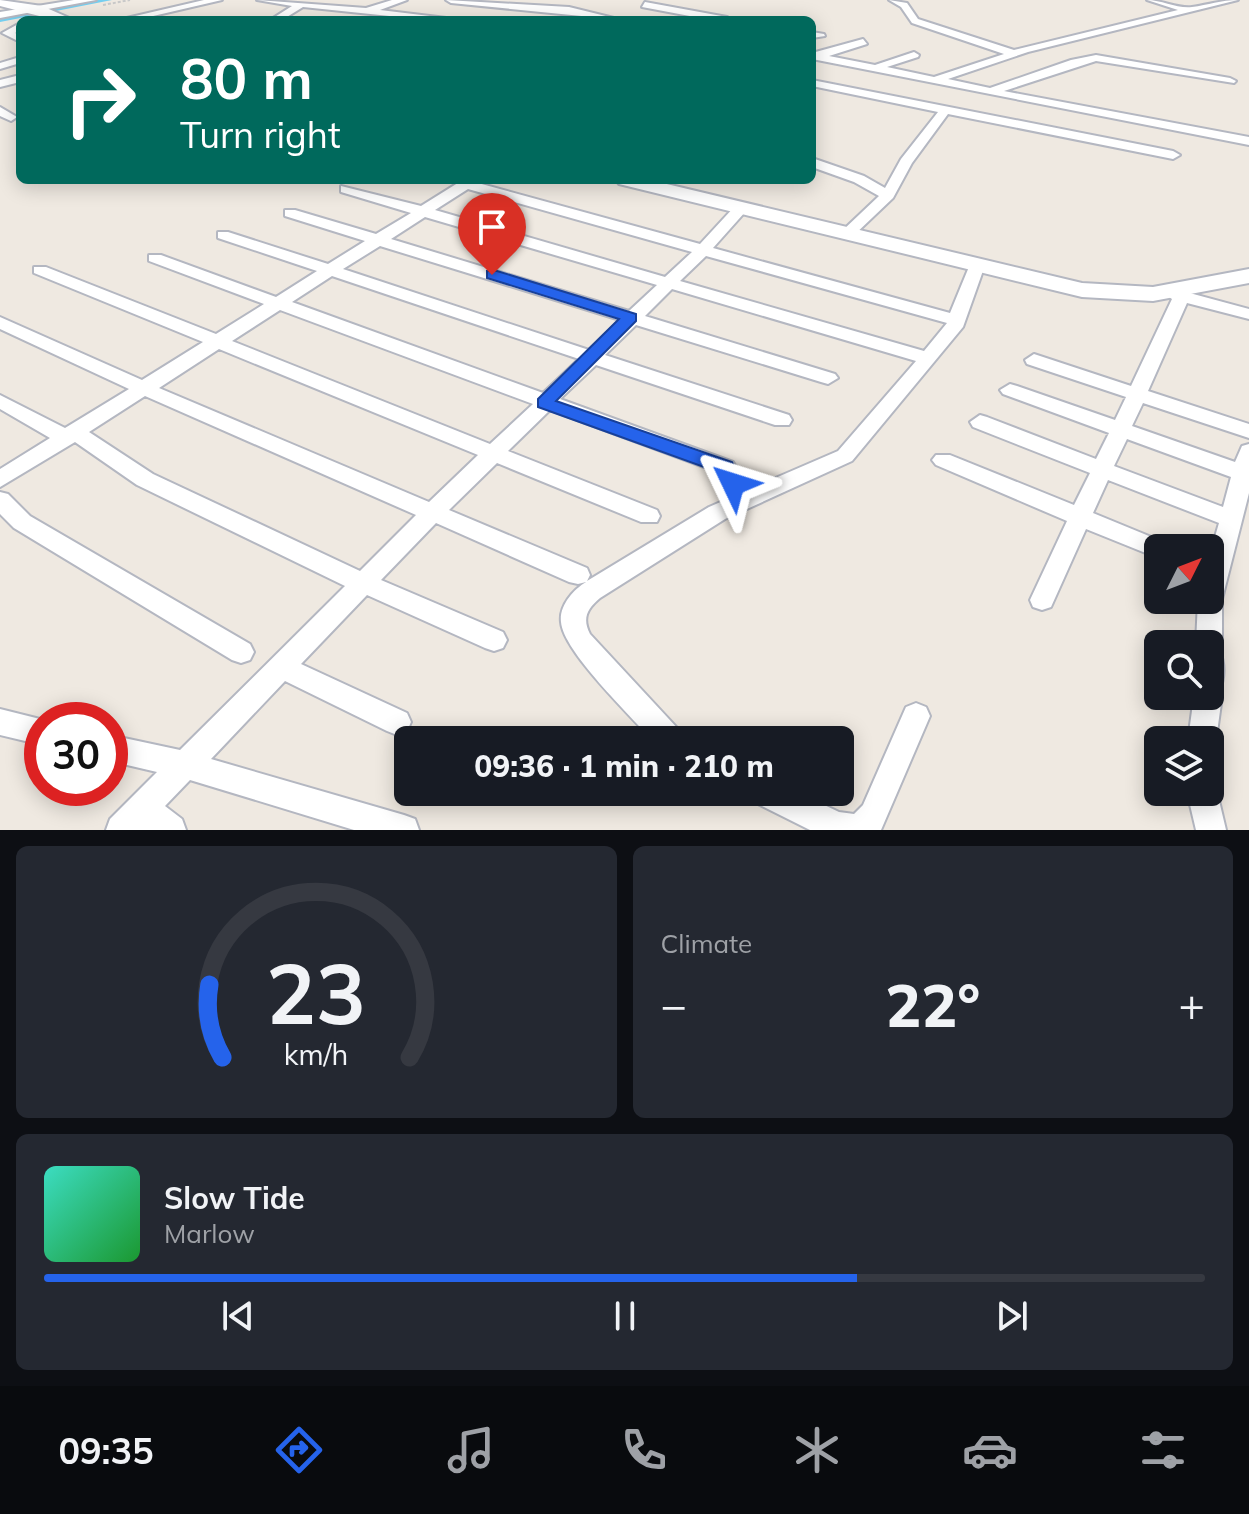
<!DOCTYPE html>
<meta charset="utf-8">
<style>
:root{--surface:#171b24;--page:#242831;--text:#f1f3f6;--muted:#9ea1a6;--line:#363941;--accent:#2563eb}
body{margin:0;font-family:Mulish,sans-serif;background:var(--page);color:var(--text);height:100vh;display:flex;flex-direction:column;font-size:30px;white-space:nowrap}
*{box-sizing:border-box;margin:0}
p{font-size:26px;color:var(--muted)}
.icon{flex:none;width:44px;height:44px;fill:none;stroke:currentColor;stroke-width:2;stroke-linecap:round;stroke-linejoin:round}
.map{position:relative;height:830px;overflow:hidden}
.drawer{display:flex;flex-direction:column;gap:16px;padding:16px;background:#0d0f14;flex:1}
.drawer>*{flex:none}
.top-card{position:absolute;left:16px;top:16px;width:800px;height:168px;border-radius:12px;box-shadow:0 4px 20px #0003;background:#00695c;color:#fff;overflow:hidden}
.needle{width:52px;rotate:48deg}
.tools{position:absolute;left:1144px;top:534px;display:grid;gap:16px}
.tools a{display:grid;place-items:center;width:80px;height:80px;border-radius:12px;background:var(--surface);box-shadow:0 4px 20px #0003;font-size:40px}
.speed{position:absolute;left:24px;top:702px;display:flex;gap:16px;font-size:40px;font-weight:700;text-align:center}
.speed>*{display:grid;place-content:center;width:104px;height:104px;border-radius:50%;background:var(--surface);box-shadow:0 4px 20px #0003;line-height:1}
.speed .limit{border:12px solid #d22;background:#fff;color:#111}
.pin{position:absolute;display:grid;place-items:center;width:68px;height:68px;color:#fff;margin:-82px -34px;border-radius:50% 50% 50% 0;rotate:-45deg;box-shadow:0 0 8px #0007}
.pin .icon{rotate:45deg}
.me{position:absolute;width:88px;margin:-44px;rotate:311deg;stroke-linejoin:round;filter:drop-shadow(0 0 6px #0008)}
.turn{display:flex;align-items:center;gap:28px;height:168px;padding:0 32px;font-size:36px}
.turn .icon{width:104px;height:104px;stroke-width:2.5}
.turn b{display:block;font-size:56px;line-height:68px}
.big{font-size:60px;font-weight:800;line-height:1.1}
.drawer .card{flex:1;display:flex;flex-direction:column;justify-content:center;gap:12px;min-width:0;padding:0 28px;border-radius:12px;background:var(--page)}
.drawer .dial{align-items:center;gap:0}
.dial svg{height:208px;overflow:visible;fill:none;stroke:var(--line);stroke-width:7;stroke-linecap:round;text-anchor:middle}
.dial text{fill:var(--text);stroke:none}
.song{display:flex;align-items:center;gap:24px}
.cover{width:96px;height:96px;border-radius:12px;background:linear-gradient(135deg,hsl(170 70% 55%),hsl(130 70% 35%))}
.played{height:8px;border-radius:4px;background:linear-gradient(90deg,var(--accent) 70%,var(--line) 70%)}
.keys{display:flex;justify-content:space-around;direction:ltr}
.heat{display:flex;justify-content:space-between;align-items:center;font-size:44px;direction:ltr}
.drawer .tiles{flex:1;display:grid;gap:16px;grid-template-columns:1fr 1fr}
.card:last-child{grid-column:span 2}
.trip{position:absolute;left:394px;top:726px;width:460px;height:80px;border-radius:12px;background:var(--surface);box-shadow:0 4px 20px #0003;font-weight:800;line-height:80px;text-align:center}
.tabs{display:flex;height:128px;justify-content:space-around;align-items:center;background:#090b0e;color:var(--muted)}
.tabs .icon{width:56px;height:56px}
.tabs .current{color:var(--accent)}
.tabs b{font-size:36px;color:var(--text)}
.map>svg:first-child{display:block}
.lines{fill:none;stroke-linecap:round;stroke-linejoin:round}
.canal{fill:#75cff0;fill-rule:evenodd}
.street-casing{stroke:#b4b7c1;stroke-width:4}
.secondary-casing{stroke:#b4b7c1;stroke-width:4}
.path{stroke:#c9c9c9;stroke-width:2;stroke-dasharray:3 2;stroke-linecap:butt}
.street{fill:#fff;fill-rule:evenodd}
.secondary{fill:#fff;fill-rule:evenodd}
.route{fill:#2563eb;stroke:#184099;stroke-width:2}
</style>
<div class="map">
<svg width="1249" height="830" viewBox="0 0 1249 830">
<rect width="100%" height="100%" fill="#efe9e1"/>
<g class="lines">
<!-- canal -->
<path class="canal" d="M91,0H112L0,22V16Z"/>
<!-- street casing -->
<g class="street-casing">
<g id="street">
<path d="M74,0H96L0,18V12Z"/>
<path d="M204,0H222L136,20H118Z"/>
<path d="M257,0L366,8L392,0H407L380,10L463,20H428L303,7L282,20H270L292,6Z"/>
<path d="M446,0L569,7L622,20L451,3Z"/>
<path d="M889,0L907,3L918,19L1014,50L1178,10L1147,0C1162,0 1178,9 1192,7C1208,5 1221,0 1238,0L1028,52L948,79L990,88L1071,60L1096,55L1230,78L1236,81L1234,83L1096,61L1004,91L1249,137V145L812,59V53L863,39L867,44L829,56L875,65L914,52L919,55L918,57L887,67L934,77L1004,54L912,23L901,7Z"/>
<path d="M645,2L727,17L732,20H711L642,7Z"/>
<path d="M20,23V30L15,33L20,35V42L2,33Z"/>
<path d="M812,32L824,34L825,36L812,38Z"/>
<path d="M20,57V63L0,69V63Z"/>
<path d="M20,75V82L0,87V80Z"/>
<path d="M812,80L1173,151L1180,155L1173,159L948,114L912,163L893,198L852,237L847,239L839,234L842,231L879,196L854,182L812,167V158L864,176L885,188L901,159L938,112L812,86Z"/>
<path d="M0,107L17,117L11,121L0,116Z"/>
<path d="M480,180L478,183L700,244L736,205H746V211L713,248L950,313L971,262H983L985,265L963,327L852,461L725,519L600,598C587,609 582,618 590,634L680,731L684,740H652C631,716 563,651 561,622C559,606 573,590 586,582L578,584L569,582L436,523L381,580L503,632L507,640L503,648L494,651L485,648L367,595L301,664L407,713L411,722L407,731L397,735L387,731L285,681L211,759L404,815L415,819L419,830H354L190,780L165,806L182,819L186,830H106L110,819L157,772L110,761V735L180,750L345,586L137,485L75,442L0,487V469L50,438L0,409V395L65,428L129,389L0,329V317L142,380L203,342L34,273V267H46L216,334L264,304L149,261V255H161L276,297L317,271L218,238V232H228L328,264L365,241L285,216V210H295L376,234L411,213L341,192V186L421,206L461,181ZM468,189L692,252L665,277L435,210ZM425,217L657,285L629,311L391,239ZM380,246L620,320L589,350L343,269ZM706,256L947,323L924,351L680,281ZM332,276L579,359L543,393L292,302ZM672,289L916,361L838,451L750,489L733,462L560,399L596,365L775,425H789L792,420L789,415L605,355L636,325L821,382L828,384L838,378L835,374L645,316ZM280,310L533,404L490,444L232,341ZM219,349L478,455L429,502L159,388ZM145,396L416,515L360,571L153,474L89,432ZM550,410L717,472L732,497L709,507L587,581L590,575L587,568L449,510L497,463L641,522H657L660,516L657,510L508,451Z"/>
<path d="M1171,288L1249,309V319L1187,303L1148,391L1249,424V438L1143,403L1132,426L1235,462L1242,446L1249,444V493L1222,599V644L1219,650C1225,662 1225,679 1219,691L1222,696L1216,740L1210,750V740H1188L1194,696H1210V644H1196L1198,600H1210V554L1219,523L1108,480L1093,513L1166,543L1169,548H1158V558L1086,529L1051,607L1042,610L1033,607L1030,600L1067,521L936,465L932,460L936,455H950L1074,505L1090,473L973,427L970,422L980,415L987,417L1096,459L1109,433L1003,394L1000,390L1010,384L1017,386L1115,420L1126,397L1027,364L1025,360L1034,354L1131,386L1172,299L1163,293ZM1127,439L1231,477L1223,507L1114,466Z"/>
<path d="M0,492L8,494L30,516L250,644L254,652L250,660L241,663L232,660L14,528L0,514Z"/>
<path d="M916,703L926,707L930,716L881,830H810L754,802L750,792H797L839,812L854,814L863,805L906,707Z"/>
<path d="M0,709L44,720L42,745L0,735Z"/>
<path d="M1210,781L1217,792L1226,830H1196L1187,792H1210Z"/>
</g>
</g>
<!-- secondary casing -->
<g class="secondary-casing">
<g id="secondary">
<path d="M0,0L42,6L74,20H55L0,6Z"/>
<path d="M616,180H650L1082,283L1153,287L1249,269V283L1153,301L1082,297L619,184Z"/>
</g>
</g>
<!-- path -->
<path class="path" d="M103,5L130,0"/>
<!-- street -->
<use href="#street" class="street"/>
<!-- secondary -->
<use href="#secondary" class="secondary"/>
</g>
<!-- route -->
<path class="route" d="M487,271H497L636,314V321L556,401L732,462L743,484L740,489H726L718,472L538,407V399L619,319L487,278Z"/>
</svg>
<div class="tools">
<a><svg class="needle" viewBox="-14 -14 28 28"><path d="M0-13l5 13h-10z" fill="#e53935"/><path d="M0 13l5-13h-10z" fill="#9ea1a6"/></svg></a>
<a><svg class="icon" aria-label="search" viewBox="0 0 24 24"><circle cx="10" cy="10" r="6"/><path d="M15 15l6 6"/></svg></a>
<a><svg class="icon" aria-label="layers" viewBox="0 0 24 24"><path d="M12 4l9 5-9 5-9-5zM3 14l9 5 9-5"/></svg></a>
</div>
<div class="speed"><div class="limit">30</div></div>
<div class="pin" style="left:492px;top:275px;background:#d93025"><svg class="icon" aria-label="arrive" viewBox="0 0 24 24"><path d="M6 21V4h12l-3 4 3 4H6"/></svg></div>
<svg class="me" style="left:733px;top:484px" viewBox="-20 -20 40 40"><path d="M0-17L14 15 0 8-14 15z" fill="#2563eb" stroke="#fff" stroke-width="4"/></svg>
<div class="trip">09:36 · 1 min · 210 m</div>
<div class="top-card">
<div class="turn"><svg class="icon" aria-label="right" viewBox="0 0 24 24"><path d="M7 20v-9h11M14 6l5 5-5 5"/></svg><div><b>80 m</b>Turn right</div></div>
</div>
</div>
<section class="drawer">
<div class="tiles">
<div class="card dial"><svg viewBox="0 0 100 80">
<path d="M14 69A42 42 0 1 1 86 69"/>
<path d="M14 69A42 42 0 0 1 9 41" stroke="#2563eb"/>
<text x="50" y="56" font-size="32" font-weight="700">23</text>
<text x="50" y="72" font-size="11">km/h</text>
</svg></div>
<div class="card"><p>Climate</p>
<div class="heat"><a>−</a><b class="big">22°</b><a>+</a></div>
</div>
<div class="card">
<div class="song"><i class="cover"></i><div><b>Slow Tide</b><p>Marlow</p></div></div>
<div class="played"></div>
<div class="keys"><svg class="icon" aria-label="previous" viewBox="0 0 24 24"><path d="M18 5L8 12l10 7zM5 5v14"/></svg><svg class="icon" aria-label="pause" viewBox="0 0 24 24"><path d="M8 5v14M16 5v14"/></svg><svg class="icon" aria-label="next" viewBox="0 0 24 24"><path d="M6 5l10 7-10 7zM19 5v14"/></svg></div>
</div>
</div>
</section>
<nav class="tabs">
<b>09:35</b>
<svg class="icon current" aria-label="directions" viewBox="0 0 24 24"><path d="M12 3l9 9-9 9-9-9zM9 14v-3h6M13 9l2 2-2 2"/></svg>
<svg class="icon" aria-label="music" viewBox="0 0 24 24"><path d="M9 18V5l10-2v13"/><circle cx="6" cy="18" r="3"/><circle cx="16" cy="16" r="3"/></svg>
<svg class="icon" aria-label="phone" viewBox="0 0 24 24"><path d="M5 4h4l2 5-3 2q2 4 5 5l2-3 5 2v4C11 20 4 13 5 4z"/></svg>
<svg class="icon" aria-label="climate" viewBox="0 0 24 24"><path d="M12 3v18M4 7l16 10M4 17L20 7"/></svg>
<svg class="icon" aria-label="car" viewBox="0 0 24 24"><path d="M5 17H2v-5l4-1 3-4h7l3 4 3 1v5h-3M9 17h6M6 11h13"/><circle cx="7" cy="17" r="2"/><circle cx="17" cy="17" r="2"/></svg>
<svg class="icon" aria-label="filters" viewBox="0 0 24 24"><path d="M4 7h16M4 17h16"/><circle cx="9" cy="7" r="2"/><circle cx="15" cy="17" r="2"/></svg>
</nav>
